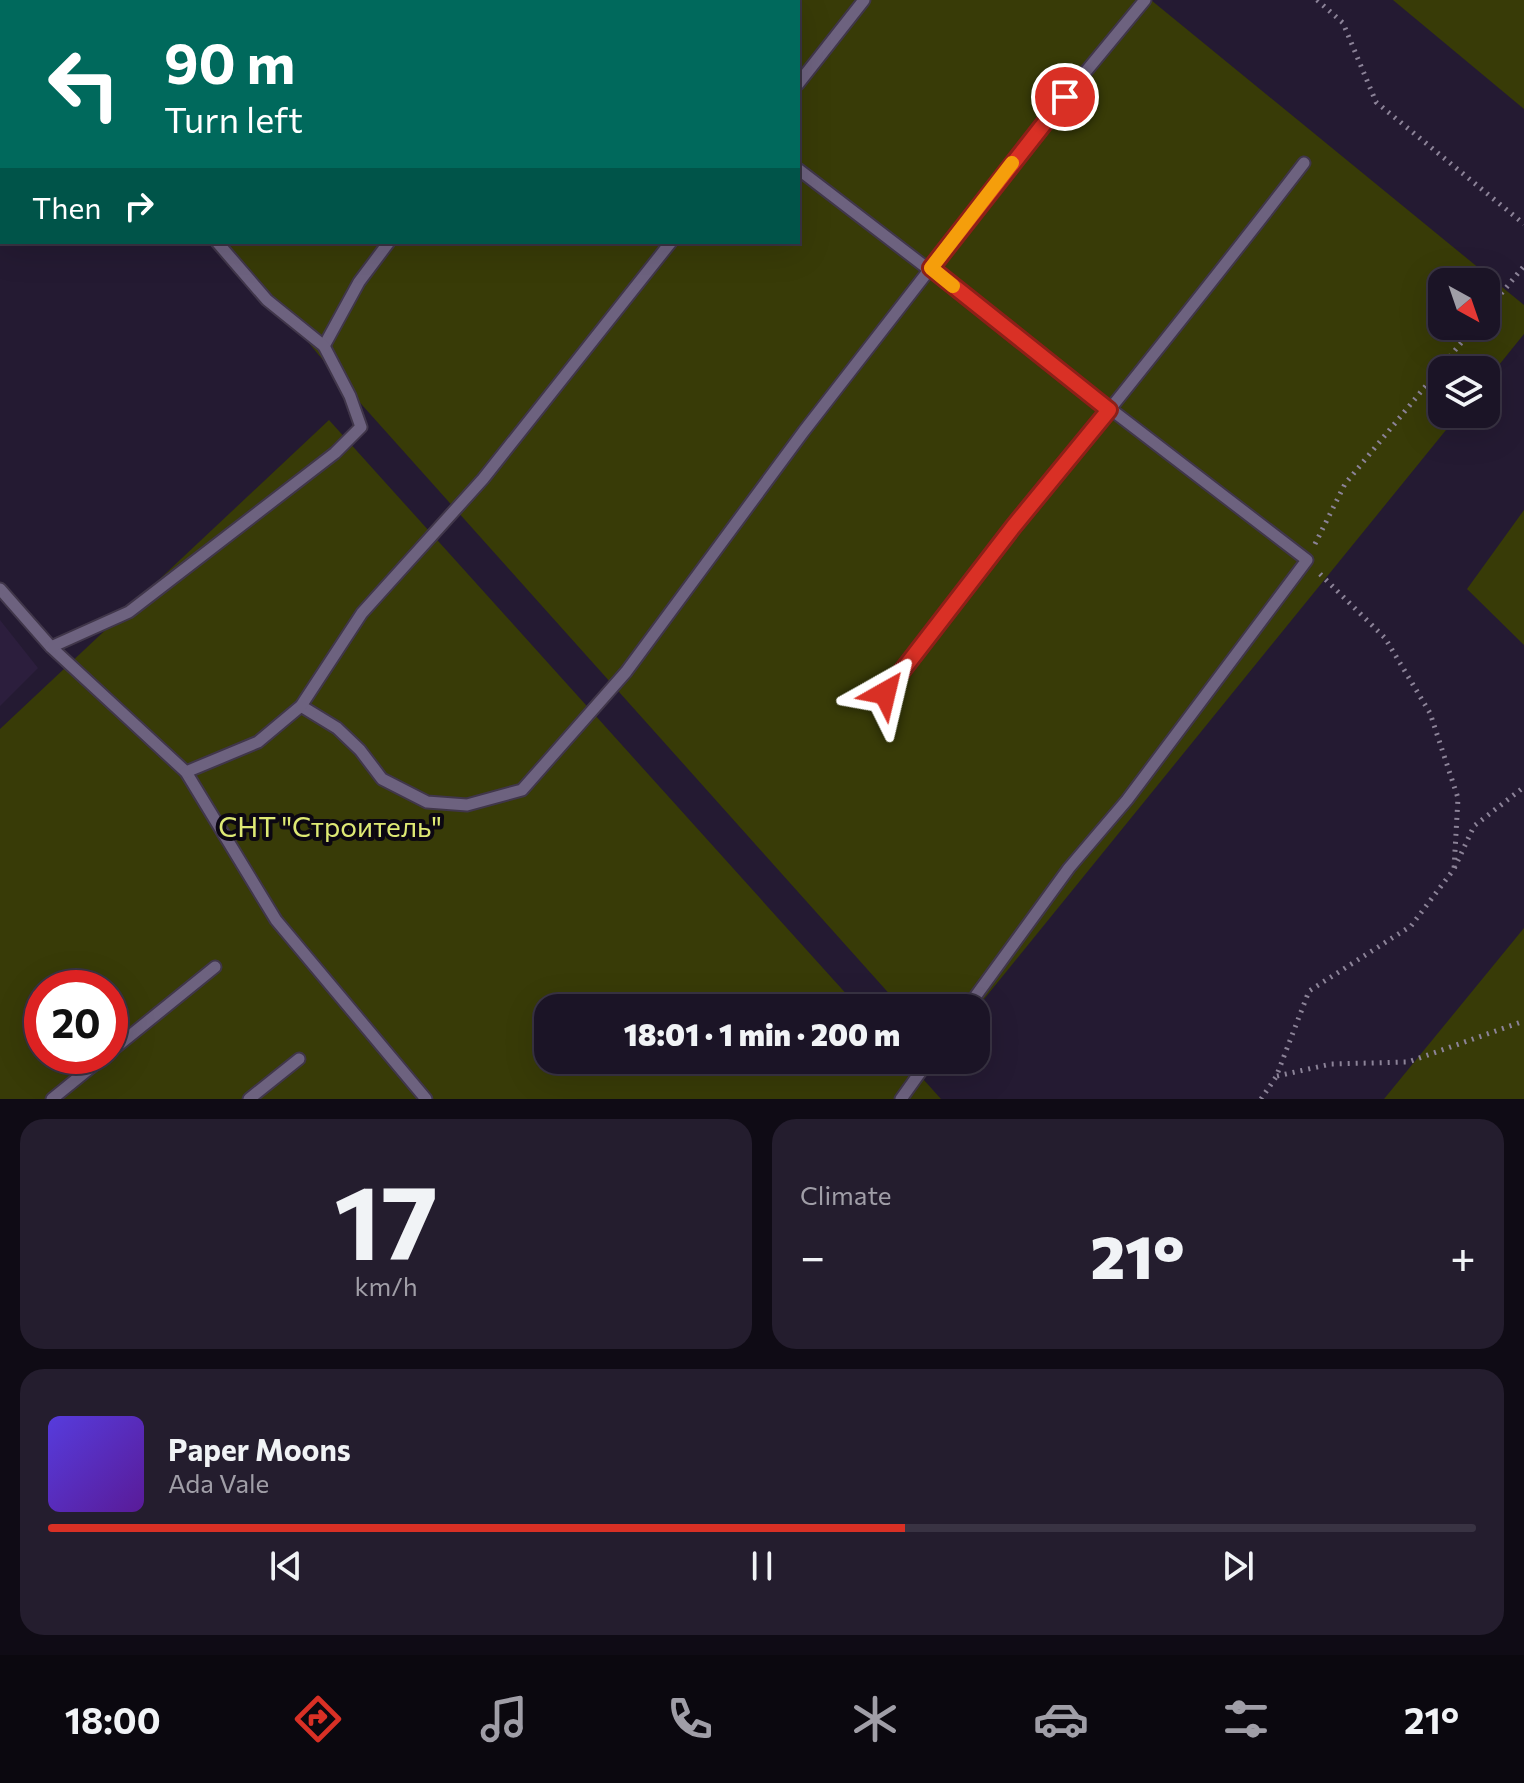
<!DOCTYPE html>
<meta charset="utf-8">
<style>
:root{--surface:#1b1426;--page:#241d2e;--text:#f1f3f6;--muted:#a09ea7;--line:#393343;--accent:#d93025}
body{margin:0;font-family:Commissioner,sans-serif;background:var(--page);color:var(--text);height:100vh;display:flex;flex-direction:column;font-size:30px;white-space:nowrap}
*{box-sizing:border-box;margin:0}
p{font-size:26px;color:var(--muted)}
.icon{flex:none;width:44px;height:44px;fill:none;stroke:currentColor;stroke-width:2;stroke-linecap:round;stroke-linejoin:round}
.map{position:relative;height:1099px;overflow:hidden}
.drawer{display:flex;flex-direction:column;gap:20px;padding:20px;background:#0f0b15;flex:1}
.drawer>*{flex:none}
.banner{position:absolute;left:0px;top:0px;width:800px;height:244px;box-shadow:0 8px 32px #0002,0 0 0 2px var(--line);background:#00695c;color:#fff;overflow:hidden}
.needle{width:52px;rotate:140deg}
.fabs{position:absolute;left:1428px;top:268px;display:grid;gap:16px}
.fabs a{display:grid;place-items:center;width:72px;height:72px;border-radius:16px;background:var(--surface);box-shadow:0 8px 32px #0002,0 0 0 2px var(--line);font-size:40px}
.speed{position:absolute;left:24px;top:970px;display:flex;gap:16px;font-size:40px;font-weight:700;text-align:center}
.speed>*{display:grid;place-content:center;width:104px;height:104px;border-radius:50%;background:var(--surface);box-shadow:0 8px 32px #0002,0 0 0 2px var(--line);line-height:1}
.speed .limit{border:12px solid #d22;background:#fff;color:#111}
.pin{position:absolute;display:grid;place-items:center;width:68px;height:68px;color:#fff;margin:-34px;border:4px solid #fff;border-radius:50%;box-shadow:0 2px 8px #0007}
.me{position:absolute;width:88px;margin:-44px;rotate:37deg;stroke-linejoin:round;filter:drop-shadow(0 0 6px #0008)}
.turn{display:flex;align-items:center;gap:28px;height:168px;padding:0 32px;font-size:36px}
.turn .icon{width:104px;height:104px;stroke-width:2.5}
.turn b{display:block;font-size:56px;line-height:68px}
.then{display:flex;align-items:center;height:76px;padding:0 32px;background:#0003;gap:16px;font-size:30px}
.big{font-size:60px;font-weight:800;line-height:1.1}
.drawer .card{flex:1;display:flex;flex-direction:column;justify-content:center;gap:12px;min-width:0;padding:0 28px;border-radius:24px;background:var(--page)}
.drawer .dial{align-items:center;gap:0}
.dial b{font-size:104px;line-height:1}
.song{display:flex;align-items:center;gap:24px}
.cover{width:96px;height:96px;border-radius:12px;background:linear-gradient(135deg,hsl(250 70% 55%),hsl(270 70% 35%))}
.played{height:8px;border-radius:4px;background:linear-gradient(90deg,var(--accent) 60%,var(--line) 60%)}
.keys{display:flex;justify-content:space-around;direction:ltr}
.heat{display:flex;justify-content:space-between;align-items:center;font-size:44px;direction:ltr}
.drawer .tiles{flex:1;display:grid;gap:20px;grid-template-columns:1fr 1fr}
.card:last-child{grid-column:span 2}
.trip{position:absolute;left:534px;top:994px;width:456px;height:80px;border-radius:24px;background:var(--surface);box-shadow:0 8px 32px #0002,0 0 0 2px var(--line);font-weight:800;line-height:80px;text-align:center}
.menu{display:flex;height:128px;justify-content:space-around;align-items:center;background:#0b080f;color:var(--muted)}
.menu .icon{width:56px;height:56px}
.menu .selected{color:var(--accent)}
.menu b{font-size:36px;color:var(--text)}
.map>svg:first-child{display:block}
.built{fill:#2c1e3d}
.green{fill:#383b07;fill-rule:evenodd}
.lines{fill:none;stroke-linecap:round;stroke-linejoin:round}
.service-casing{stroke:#40364a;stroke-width:15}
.path{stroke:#8c8398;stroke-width:5;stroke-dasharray:2 6;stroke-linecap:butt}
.service{stroke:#6d627f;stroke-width:11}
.route-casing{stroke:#8d1f18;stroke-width:20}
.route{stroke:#d93025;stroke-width:14}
.slow{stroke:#f59e0b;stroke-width:14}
.labels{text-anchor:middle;stroke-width:8;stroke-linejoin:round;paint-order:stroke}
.park-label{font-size:28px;fill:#dee974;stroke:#0c0712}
</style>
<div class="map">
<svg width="1524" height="1099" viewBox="0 0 1524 1099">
<rect width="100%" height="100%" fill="#241a32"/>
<!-- built -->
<path class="built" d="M0,620L38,668L0,706Z"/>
<!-- green -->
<g class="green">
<path d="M92,0H1151L1524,305V334L1486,381V370H1442V414H1459L976,1009L902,1008L337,377L225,242H798V2H90ZM1442,282H1486V326H1442Z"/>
<path d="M1393,0H1524V109Z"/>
<path d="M329,420L859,1008H548V1060H906L941,1099H0V729ZM42,988H110V1056H42Z"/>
<path d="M1524,510V645L1467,589Z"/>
<path d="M1524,928V1099H1384Z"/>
</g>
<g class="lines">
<!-- service casing -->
<g class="service-casing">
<g id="service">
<path d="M6,0V2"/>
<path d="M107,2L108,0"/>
<path d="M296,2L297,0"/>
<path d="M0,64L2,66"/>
<path d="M798,84L864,0"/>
<path d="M798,169L1307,560L1127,800L1069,868L967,1008"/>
<path d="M324,346L359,282L389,242"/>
<path d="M0,589L51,647L186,772L276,920L426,1099"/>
<path d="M51,647L129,612L335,453L361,427L350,396L324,346L267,300L217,242"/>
<path d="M885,693C1022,515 1167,342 1304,163"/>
<path d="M301,706L337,728L360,750L382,779L427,802L467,805L522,790L626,672L804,431L1045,121L1145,0"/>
<path d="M186,772L258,742L301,706L362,613L483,479L671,242"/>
<path d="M110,1052L215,967"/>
<path d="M52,1099L105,1056"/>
<path d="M249,1099L299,1059"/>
<path d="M901,1099L929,1060"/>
</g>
</g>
<!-- path -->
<g class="path">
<path d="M1317,0L1343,23L1376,102L1524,224"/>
<path d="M1486,312L1524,266"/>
<path d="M1315,544L1345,484L1475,326"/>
<path d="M1320,574L1385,638L1430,713L1458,798L1454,869"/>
<path d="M1277,1076L1331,1064L1408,1062L1524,1021"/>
<path d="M1261,1099L1276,1077L1309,991L1411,926L1454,869L1474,826L1524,787"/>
</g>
<!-- service -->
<use href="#service" class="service"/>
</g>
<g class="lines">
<!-- route casing -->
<g class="route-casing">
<path id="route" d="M885,693L1013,527L1109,410L931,268L1065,97"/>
</g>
<!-- route -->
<use href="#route" class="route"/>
<!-- slow -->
<path class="slow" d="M953,286L931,268L1012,163"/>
</g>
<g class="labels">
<!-- park labels -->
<g class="park-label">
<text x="330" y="837">СНТ "Строитель"</text>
</g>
</g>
</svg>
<div class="fabs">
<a><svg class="needle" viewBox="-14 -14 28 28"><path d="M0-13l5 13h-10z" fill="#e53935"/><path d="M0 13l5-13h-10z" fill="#a09ea7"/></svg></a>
<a><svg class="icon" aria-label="layers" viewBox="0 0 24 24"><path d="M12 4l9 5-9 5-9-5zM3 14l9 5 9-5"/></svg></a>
</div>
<div class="speed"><div class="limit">20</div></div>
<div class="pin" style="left:1065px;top:97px;background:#d93025"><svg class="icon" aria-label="arrive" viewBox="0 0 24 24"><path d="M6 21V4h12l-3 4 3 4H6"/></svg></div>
<svg class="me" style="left:885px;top:693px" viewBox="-20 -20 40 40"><path d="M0-17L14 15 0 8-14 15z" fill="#d93025" stroke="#fff" stroke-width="4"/></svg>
<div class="trip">18:01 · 1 min · 200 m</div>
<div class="banner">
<div class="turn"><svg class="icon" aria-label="left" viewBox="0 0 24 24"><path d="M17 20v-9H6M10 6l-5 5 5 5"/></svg><div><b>90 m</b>Turn left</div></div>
<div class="then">Then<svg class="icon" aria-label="right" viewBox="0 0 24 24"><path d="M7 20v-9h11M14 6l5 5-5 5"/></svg></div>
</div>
</div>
<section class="drawer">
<div class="tiles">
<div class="card dial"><b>17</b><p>km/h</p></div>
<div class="card"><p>Climate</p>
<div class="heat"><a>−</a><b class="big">21°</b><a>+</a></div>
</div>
<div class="card">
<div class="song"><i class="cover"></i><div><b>Paper Moons</b><p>Ada Vale</p></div></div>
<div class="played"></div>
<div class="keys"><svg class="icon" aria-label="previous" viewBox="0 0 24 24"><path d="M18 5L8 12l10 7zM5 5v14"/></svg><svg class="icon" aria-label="pause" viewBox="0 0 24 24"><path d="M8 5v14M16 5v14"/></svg><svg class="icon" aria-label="next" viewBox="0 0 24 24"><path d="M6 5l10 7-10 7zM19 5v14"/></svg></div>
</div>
</div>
</section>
<nav class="menu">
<b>18:00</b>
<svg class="icon selected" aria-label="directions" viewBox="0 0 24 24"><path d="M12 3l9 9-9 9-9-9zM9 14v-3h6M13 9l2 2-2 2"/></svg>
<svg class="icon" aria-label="music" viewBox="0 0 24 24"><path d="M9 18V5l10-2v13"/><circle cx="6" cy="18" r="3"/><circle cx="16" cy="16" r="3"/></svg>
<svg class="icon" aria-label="phone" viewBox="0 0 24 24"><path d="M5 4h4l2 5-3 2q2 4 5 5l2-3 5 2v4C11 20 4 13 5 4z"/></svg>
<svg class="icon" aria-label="climate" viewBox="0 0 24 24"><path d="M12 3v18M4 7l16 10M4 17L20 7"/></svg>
<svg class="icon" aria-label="car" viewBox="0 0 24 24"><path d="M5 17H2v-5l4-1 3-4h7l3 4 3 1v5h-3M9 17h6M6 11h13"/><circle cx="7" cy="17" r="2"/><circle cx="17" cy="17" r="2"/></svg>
<svg class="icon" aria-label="filters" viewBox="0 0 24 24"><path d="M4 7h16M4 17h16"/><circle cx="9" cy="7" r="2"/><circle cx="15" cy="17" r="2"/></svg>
<b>21°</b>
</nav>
